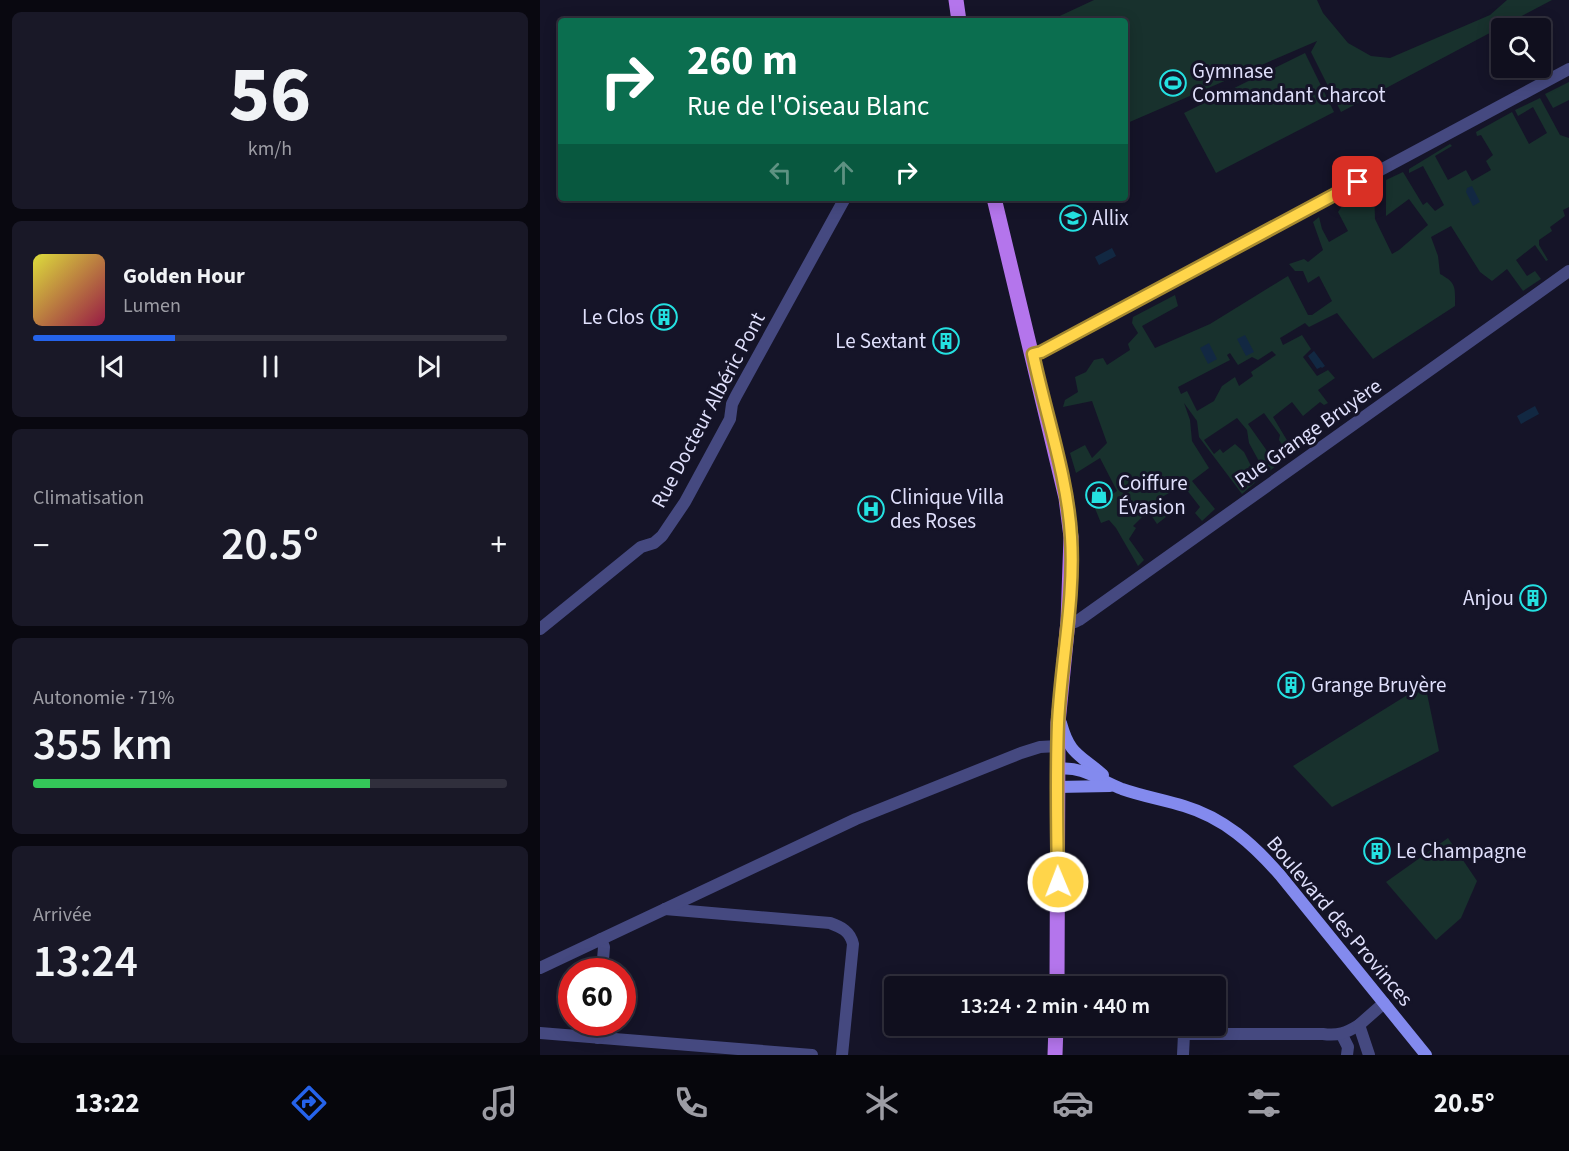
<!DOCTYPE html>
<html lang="fr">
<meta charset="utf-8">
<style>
:root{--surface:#100f1e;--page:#191827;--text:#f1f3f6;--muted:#9c9ca4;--line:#302f3c;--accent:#2563eb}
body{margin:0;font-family:"Source Sans 3",sans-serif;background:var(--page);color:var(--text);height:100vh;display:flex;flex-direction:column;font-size:22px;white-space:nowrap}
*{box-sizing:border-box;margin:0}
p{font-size:20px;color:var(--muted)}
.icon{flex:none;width:33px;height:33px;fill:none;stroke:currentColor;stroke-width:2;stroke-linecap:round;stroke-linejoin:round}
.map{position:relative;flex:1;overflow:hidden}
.drawer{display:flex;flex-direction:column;gap:12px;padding:12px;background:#090810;width:540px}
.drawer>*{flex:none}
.top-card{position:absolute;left:18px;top:18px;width:570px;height:183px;border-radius:6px;box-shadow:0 3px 15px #0003,0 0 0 2px var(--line);background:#0b6e4f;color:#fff;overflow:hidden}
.tools{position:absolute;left:951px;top:18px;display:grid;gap:12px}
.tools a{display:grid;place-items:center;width:60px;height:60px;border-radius:6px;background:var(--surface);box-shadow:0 3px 15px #0003,0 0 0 2px var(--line);font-size:30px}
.speed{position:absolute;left:18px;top:958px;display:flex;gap:12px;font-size:30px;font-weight:700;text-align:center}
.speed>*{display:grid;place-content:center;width:78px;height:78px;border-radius:50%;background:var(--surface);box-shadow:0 3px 15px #0003,0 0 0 2px var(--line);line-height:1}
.speed .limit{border:9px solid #d22;background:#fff;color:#111}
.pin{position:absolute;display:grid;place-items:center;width:51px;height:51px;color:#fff;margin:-26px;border-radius:12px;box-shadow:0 3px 9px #0006}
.me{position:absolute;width:66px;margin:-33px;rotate:359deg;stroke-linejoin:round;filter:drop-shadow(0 0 4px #0008)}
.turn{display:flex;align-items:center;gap:21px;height:126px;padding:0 30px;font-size:27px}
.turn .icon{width:78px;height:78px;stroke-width:2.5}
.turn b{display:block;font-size:42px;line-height:51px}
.lanes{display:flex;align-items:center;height:57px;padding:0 30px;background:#0003;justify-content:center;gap:30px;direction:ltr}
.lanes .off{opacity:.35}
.big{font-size:45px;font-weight:600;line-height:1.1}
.drawer .card{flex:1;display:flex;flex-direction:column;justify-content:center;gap:9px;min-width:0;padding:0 21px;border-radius:9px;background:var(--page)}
.drawer .dial{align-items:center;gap:0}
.dial b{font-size:78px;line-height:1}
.song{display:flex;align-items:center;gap:18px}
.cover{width:72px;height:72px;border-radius:9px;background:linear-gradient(135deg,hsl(60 70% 55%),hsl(340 70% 35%))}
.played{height:6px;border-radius:3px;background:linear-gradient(90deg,var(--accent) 30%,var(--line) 30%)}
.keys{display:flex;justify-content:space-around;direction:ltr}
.heat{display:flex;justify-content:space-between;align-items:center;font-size:33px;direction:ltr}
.charge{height:9px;border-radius:4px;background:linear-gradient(90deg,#34c759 71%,var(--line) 0)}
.trip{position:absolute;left:344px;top:976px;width:342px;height:60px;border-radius:6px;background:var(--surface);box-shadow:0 3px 15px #0003,0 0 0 2px var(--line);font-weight:600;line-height:60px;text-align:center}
.menu{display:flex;height:96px;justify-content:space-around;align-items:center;background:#06060c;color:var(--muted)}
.menu .icon{width:42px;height:42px}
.menu .on{color:var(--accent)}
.menu b{font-size:27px;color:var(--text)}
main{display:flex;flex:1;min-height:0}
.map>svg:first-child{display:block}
.green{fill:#18312d;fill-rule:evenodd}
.water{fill:#122842}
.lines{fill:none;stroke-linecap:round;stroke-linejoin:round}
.street{stroke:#454980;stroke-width:12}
.secondary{stroke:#838aee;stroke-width:12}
.primary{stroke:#b475ec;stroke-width:15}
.route-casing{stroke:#a68a30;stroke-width:15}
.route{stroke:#ffd54a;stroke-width:10}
.labels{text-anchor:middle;stroke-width:6;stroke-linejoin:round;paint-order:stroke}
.poi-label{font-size:21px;fill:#dfdffb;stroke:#151428;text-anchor:start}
.street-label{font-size:21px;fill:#dfdffb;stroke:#151428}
</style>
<main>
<section class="drawer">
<div class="card dial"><b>56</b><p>km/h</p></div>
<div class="card">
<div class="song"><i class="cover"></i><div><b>Golden Hour</b><p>Lumen</p></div></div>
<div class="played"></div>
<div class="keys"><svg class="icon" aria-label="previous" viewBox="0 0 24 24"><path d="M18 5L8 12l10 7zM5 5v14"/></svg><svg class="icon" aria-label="pause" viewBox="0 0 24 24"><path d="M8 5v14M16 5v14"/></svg><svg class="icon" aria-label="next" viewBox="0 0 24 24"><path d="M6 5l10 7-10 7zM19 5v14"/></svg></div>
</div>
<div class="card"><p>Climatisation</p>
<div class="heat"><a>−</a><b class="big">20.5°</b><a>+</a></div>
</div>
<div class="card"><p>Autonomie · 71%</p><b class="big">355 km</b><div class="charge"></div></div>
<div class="card"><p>Arrivée</p><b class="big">13:24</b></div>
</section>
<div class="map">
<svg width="1029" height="1055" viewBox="0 0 1029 1055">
<rect width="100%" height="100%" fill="#151428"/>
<!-- green -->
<g class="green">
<path d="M554,0H777L783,13L808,43L831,56L850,58L950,15L967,0H1012L801,112L771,52L777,41L585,124V21H509Z"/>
<path d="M765,53L794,112L676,173L644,113Z"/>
<path d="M1029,82V100L1013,108L1005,94Z"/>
<path d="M1000,98L1020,135L1029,138V207L1023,210L1025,216L1010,227L1012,231L999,240V245L1008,260L1006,261L995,245L976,260L987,276L995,271L1001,279L983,291L967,269L952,281L940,272L911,226L891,237L898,256L900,274C917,283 915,288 915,306L833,359L797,313L769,327L765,323L740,338L743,345L762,335L771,349L763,357L777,376L788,370L795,378L778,390L788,403L784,405L780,402L763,416L752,402L733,417L748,442L743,446L739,440L740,435L724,413L708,424L737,465L726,474L709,443L707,430L697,418L664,440L674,454L680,449L683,453L695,444L704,452L718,480L702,494L659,437L657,421L644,403L650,420L652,441L669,468L652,481L675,509L662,521L655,513L660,507L643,485L615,501L626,517L617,524L611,515L602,517L593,526L596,528L589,539L604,560L598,566L576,528L569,520L561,523L554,506L577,491L560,458L536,473L530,453L545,445L552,458L567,443L552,401L523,407L525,400L538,392L535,377L546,372L554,360L563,358L567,365L590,350L588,344L598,333L592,323L593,317L635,295L638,306L602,326L615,348L670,324L748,276L768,315H772L792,301L779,276L768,283L763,271H755L749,264L764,259L768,262L783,250L773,222L779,217L782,229L789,242L808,231L798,212L802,206L834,189L835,219L852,254L859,250L888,225L869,199L846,216V180L863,172L883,205L887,202L895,211L904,205L883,166L869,173V169L910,144L912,146L895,156L908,180L926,170L932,181L951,170L946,161L953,155L941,135L937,136L936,132L972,112L989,144L1007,133L993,107L978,116L975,110ZM732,351L736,355L711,372L713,376L699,386L695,377L682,386L674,401L657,411L647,391L641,394L638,387L690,360L687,355L690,353L698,365L712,357L718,360Z"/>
<path d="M885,684L899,751L792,807L753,766Z"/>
<path d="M908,838L937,881L921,918L896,940L846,882Z"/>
</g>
<!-- water -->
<g class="water">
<path d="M932,186L940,202L933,206L926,192L927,188Z"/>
<path d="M572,248L576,256L559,265L555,257Z"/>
<path d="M705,335L714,352L706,356L697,339Z"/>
<path d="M669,343L677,359L668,364L660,348Z"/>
<path d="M774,351L785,366L782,368L781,367L777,369L768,356Z"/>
<path d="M995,406L999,414L981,424L977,416Z"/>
</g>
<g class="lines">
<!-- street -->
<g class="street">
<path d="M493,354L501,352L1029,69"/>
<path d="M528,621L535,622L539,620L1029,271"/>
<path d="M0,629L101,547L114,543L122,536L145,502L190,419L192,404L196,396L305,198"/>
<path d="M125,909L290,923C301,927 310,931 313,944L302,1055"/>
<path d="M61,939L64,947L62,972"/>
<path d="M0,968L316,819L481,753L500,747L518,746"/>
<path d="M0,1033L272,1055"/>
<path d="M802,1035L808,1047L807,1055"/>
<path d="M58,1038L59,1023"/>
<path d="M643,1055L644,1034H783C798,1036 806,1033 819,1025"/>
<path d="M829,1055L819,1025L844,1003"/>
</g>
<!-- secondary -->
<g class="secondary">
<path d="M521,723C530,756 540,754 563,775"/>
<path d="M518,769C541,765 561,781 582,789C602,796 624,800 644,806C684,818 713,844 740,875L886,1055"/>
<path d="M517,787L570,786"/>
</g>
<!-- primary -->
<g class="primary">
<path d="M416,0L419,21"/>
<path d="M454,198L526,498L531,537L528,621L518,723L517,987"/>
<path d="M515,1055L516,1026"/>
</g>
</g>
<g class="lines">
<!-- route casing -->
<g class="route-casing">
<path id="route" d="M518,882C517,829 516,776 518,723C521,661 535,599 531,537C528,478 505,412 493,354L501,352L818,182"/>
</g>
<!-- route -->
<use href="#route" class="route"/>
</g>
<!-- icons -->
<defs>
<g id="stadium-ring" transform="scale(1.35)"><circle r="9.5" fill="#151428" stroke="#24e1e1" stroke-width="1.5"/><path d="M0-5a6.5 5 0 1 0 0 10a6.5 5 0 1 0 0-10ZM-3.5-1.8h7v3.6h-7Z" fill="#24e1e1"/></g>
<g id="school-ring" transform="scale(1.35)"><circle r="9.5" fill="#151428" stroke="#24e1e1" stroke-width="1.5"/><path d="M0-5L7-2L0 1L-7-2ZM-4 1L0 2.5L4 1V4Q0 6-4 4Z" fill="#24e1e1"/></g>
<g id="building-ring" transform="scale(1.35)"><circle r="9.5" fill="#151428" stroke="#24e1e1" stroke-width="1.5"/><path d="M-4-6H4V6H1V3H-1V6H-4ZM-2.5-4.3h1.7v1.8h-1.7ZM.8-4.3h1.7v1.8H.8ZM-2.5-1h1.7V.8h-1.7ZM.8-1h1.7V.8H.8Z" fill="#24e1e1"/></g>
<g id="shop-ring" transform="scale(1.35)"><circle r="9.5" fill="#151428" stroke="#24e1e1" stroke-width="1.5"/><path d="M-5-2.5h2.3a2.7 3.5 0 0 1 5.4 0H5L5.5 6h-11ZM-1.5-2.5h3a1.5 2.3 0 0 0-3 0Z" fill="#24e1e1"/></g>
<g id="hospital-ring" transform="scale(1.35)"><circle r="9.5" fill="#151428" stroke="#24e1e1" stroke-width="1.5"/><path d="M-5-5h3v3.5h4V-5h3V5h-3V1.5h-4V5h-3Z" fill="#24e1e1"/></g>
</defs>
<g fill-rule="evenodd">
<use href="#stadium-ring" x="633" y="83"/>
<use href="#school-ring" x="533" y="218"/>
<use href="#building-ring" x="124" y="317"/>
<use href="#building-ring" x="406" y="341"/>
<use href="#shop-ring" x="559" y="495"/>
<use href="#hospital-ring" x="331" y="509"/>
<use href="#building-ring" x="993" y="598"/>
<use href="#building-ring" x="751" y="685"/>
<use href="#building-ring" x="837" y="851"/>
</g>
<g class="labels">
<!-- poi labels -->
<g class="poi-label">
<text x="652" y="78">Gymnase<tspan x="652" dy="24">Commandant Charcot</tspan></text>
<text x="552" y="225">Allix</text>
<text x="104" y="324" text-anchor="end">Le Clos</text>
<text x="386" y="348" text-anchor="end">Le Sextant</text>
<text x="578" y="490">Coiffure<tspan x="578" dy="24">Évasion</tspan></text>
<text x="350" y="504">Clinique Villa<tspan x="350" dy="24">des Roses</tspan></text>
<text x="974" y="605" text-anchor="end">Anjou</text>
<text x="771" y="692">Grange Bruyère</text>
<text x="856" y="858">Le Champagne</text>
</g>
<!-- street labels -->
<g class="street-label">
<text transform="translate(168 410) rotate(-62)" y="7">Rue Docteur Albéric Pont</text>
<text transform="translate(768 433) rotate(-35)" y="7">Rue Grange Bruyère</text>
<text transform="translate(800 921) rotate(50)" y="7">Boulevard des Provinces</text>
</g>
</g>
</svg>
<div class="tools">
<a><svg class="icon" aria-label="search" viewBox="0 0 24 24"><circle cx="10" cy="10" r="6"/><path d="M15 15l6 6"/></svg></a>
</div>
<div class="speed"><div class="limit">60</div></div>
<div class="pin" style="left:818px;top:182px;background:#d93025"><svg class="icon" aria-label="arrive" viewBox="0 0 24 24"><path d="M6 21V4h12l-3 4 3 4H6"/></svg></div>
<svg class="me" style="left:518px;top:882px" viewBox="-20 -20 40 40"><circle r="17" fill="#ffd54a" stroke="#fff" stroke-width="3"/><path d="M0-11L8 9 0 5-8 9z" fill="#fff"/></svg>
<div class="trip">13:24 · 2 min · 440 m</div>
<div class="top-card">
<div class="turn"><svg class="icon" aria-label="right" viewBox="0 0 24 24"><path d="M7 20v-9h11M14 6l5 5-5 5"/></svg><div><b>260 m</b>Rue de l'Oiseau Blanc</div></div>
<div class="lanes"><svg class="icon off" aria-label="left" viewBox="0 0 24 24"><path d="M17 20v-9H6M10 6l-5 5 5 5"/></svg><svg class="icon off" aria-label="ahead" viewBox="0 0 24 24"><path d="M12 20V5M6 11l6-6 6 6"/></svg><svg class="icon" aria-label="right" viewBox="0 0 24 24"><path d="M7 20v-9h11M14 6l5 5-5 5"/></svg></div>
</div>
</div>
</main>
<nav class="menu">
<b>13:22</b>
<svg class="icon on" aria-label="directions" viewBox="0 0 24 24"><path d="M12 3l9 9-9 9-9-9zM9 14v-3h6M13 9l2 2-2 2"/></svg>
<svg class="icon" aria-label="music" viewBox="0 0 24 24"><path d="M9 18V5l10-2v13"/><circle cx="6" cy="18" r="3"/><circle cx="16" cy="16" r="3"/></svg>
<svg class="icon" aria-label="phone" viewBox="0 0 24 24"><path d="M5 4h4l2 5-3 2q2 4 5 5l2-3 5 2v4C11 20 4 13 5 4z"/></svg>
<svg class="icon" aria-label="climate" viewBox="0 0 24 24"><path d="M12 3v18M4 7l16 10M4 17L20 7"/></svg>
<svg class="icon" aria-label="car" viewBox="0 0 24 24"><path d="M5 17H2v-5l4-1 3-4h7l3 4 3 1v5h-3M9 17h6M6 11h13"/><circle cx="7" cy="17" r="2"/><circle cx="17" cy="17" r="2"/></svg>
<svg class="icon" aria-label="filters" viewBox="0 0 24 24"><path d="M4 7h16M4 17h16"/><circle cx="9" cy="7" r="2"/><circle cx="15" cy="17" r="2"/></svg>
<b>20.5°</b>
</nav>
